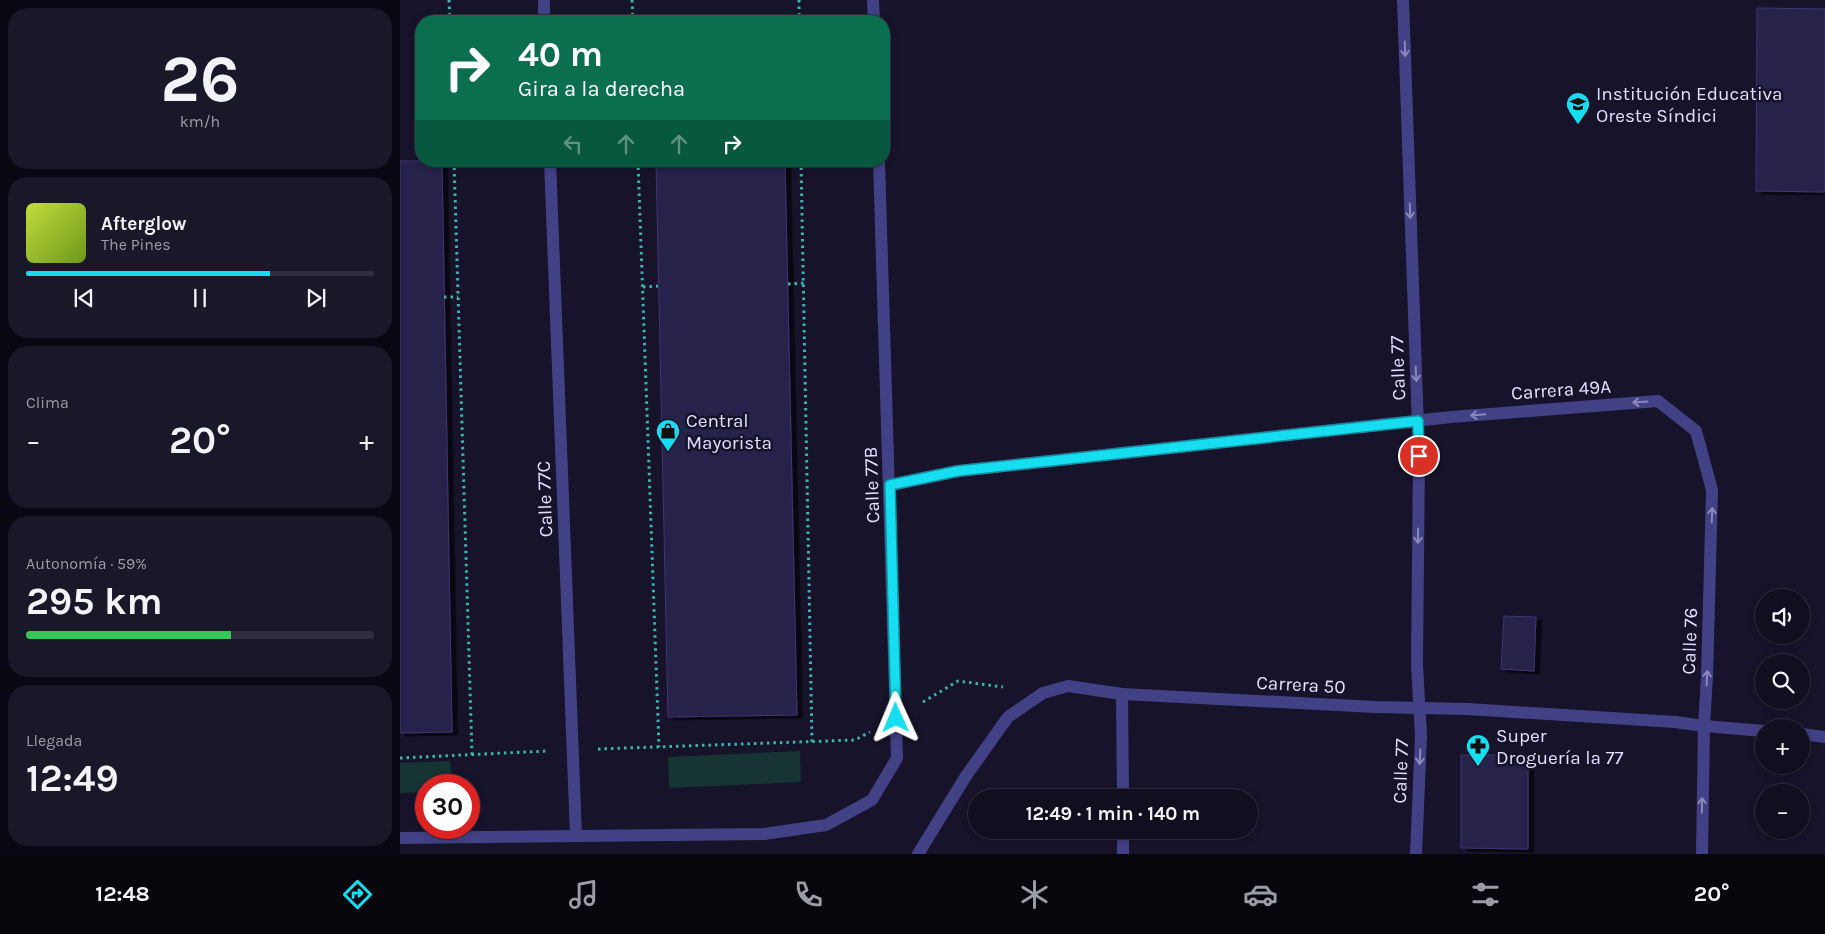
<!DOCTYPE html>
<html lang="es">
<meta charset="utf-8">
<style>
:root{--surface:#110e20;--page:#1a1729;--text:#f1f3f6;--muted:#9c9ca5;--line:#302e3e;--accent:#17ddf0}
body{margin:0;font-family:Karla,sans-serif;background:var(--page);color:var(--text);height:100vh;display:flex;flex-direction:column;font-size:19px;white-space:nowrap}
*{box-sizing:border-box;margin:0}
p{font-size:16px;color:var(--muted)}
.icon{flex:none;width:28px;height:28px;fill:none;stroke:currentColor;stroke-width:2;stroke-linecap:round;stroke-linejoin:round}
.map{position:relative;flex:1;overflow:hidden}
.drawer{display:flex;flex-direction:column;gap:8px;padding:8px;background:#090812;width:400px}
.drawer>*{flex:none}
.top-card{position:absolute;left:15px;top:15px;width:475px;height:152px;border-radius:20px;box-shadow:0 2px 8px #0003,0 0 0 1px var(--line);background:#0b6e4f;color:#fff;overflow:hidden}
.controls{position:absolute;left:1355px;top:589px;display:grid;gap:10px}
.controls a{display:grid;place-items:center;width:55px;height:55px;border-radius:50%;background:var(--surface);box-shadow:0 2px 8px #0003,0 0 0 1px var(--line);font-size:25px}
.speed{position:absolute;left:15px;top:774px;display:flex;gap:10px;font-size:25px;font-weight:700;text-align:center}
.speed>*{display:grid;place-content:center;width:65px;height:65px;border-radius:50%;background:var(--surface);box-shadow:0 2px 8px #0003,0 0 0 1px var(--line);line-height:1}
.speed .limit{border:8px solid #d22;background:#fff;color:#111}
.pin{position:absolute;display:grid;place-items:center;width:42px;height:42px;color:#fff;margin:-21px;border:2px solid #fff;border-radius:50%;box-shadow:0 1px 5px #0007}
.me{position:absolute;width:55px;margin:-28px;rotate:359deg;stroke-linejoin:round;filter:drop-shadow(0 0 4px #0008)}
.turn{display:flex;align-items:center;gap:18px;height:105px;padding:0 20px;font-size:22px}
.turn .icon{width:65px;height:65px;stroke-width:2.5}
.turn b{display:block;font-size:35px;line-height:42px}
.lanes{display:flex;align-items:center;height:48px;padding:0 20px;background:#0003;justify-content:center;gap:25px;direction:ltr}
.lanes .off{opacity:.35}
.big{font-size:38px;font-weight:700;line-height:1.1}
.drawer .widget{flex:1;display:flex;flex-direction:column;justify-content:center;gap:8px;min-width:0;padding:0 18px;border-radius:20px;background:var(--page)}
.drawer .dial{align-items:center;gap:0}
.dial b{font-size:65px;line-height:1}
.song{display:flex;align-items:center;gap:15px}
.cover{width:60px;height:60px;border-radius:8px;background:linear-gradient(135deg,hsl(70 70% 55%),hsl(80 70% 35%))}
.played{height:5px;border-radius:2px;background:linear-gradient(90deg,var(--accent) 70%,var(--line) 70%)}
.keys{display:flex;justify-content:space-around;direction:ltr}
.heat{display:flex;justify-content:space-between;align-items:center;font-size:28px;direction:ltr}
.charge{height:8px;border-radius:4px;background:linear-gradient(90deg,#34c759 59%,var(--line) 0)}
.trip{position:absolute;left:568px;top:789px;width:290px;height:50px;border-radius:25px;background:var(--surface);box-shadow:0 2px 8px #0003,0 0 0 1px var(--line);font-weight:700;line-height:50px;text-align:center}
.tab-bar{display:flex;height:80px;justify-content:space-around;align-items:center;background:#07060d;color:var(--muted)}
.tab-bar .icon{width:35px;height:35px}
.tab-bar .active{color:var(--accent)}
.tab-bar b{font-size:22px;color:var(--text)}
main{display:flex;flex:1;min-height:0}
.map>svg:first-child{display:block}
.green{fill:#163433}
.building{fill:#28204a;stroke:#403475;filter:url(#shadow)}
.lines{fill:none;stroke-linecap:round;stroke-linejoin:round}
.path{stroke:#39b6ad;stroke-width:3;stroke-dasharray:2.5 4;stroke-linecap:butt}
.minor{stroke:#434186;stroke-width:12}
.oneway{stroke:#8b88bc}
.route-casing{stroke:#0f909c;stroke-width:12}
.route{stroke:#17ddf0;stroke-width:9}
.labels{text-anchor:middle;stroke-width:5;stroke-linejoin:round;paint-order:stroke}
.poi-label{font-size:19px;fill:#e2defd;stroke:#17132a;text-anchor:start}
.street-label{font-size:19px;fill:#e2defd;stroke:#17132a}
</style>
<main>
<section class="drawer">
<div class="widget dial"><b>26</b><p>km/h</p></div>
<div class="widget">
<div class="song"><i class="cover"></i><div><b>Afterglow</b><p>The Pines</p></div></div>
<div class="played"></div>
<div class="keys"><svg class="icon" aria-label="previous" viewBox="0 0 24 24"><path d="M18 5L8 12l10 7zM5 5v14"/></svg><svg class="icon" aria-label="pause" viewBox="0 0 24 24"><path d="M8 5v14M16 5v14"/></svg><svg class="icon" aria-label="next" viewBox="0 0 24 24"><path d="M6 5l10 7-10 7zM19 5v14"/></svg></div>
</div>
<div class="widget"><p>Clima</p>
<div class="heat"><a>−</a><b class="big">20°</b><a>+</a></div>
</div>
<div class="widget"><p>Autonomía · 59%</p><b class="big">295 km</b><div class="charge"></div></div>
<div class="widget"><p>Llegada</p><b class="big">12:49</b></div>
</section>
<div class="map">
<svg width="1425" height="854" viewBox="0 0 1425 854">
<defs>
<filter id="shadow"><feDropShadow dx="5.5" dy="3" stdDeviation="0" flood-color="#0009"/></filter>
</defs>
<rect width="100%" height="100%" fill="#17132a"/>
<!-- green -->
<g class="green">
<path d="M400,751L401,782L269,788L268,757Z"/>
<path d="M50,761L52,785H26V792L0,793V763Z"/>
</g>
<!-- building -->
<g class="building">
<path d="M1357,8L1425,9V192L1356,191Z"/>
<path d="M0,161H42L52,732L0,733Z"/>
<path d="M256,161H385L397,715L268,717Z"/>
<path d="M1104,616L1136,617L1134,671L1101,669Z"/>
<path d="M1061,755H1128V849L1061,848Z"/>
</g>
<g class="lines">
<!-- path -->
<g class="path">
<path d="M49,0L50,21"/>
<path d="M232,0L233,21"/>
<path d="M399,0V21"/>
<path d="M54,161L72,755"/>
<path d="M238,161L259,747"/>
<path d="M401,161L412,742"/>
<path d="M388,284L404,283"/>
<path d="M243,287L258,286"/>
<path d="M44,297H58"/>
<path d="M523,702L558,681L603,687"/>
<path d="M198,749L455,740L470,732"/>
<path d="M0,758L147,751"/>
</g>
<!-- minor -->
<g class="minor">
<path d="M144,0V21"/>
<path d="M473,0L474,21"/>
<path d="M1003,0L1019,456L1017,665L1021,736L1016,854"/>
<path d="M150,161L176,836"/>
<path d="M490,485L558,471L1051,417L1258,401L1296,431L1312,490L1307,677L1304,726L1302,854"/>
<path d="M722,694L723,798"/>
<path d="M1401,734L1425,737"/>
<path d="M723,830V854"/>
<path d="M0,838L364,834L426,825L472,800L497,758L479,161"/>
<path d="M518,854L566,776L608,717L643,693L668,686L722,694L975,707L1067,709L1275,722L1304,726L1364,731"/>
</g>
</g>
<!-- one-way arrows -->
<defs><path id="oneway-shaft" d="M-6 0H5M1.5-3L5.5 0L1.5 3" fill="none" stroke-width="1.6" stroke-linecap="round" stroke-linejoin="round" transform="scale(1.25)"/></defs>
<g class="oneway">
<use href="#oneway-shaft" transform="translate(1005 49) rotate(88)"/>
<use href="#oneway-shaft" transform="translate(1010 211) rotate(88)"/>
<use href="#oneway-shaft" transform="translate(1016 374) rotate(87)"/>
<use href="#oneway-shaft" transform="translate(1240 402) rotate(176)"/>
<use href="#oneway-shaft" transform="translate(1078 415) rotate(175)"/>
<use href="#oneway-shaft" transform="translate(1312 515) rotate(-88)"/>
<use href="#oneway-shaft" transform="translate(1018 536) rotate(91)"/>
<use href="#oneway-shaft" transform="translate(1307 678) rotate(-87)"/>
<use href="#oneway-shaft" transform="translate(1020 757) rotate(93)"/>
<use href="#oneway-shaft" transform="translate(1302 805) rotate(-89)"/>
</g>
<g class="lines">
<!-- route casing -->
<g class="route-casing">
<path id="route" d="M496,718L490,485L558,471L1018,421L1019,456"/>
</g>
<!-- route -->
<use href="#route" class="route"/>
</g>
<!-- icons -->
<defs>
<g id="school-pin" transform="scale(1.25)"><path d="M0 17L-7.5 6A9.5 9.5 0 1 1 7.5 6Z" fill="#17ddf0" stroke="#17132a"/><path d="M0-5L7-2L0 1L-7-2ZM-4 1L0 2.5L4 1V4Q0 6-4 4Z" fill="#111"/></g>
<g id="shop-pin" transform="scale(1.25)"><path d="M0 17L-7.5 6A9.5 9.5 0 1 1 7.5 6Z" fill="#17ddf0" stroke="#17132a"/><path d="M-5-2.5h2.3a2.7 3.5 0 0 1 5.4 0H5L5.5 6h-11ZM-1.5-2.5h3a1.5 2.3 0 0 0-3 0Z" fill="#111"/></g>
<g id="pharmacy-pin" transform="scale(1.25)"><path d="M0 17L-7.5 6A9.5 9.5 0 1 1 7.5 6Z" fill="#17ddf0" stroke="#17132a"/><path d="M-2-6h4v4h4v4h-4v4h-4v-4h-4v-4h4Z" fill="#111"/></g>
</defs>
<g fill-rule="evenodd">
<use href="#school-pin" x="1178" y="104"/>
<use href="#shop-pin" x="268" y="431"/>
<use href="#pharmacy-pin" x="1078" y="746"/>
</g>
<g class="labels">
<!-- poi labels -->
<g class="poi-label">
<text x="1196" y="100">Institución Educativa<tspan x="1196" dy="22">Oreste Síndici</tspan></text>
<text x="286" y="427">Central<tspan x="286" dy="22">Mayorista</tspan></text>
<text x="1096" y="742">Super<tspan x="1096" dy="22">Droguería la 77</tspan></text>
</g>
<!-- street labels -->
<g class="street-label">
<text transform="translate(997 368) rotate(-92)" y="7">Calle 77</text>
<text transform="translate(1161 389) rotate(-4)" y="7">Carrera 49A</text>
<text transform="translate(471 485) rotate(-92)" y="7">Calle 77B</text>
<text transform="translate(144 499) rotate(-92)" y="7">Calle 77C</text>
<text transform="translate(1289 641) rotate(-88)" y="7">Calle 76</text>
<text transform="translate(901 684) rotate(3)" y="7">Carrera 50</text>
<text transform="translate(1000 771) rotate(-88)" y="7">Calle 77</text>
</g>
</g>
</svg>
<div class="controls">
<a><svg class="icon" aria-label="sound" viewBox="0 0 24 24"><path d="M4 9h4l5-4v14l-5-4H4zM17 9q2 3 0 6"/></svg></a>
<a><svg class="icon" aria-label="search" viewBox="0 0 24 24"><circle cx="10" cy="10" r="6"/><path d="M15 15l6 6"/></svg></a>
<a>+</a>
<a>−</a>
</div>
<div class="speed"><div class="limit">30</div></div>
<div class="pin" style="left:1019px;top:456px;background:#d93025"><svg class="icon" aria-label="arrive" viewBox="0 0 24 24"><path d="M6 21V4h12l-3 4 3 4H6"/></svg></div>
<svg class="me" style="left:496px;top:718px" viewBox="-20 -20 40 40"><path d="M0-17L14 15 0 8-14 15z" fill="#17ddf0" stroke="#fff" stroke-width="4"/></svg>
<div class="trip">12:49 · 1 min · 140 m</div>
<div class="top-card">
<div class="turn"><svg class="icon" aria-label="right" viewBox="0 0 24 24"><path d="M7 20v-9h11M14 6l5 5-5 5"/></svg><div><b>40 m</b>Gira a la derecha</div></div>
<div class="lanes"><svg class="icon off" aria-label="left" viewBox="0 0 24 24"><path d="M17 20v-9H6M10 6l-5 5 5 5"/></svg><svg class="icon off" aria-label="ahead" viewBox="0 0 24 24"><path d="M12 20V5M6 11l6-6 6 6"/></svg><svg class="icon off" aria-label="ahead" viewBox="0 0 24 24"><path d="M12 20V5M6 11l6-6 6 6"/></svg><svg class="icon" aria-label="right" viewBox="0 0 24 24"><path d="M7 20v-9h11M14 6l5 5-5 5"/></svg></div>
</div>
</div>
</main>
<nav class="tab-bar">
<b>12:48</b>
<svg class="icon active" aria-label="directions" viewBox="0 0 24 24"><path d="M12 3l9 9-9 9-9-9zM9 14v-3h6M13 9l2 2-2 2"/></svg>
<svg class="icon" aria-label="music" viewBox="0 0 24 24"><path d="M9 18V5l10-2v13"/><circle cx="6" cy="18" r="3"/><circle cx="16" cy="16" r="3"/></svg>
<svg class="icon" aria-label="phone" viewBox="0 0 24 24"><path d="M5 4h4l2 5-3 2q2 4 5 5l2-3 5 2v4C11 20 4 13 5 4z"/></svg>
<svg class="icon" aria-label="climate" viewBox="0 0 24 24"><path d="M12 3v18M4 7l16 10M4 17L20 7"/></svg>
<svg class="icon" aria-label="car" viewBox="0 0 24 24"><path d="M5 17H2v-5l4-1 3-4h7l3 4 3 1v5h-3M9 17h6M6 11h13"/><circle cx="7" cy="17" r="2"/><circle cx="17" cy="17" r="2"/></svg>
<svg class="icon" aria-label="filters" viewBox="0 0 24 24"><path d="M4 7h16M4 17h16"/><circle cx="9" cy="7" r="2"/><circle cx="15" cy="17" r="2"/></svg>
<b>20°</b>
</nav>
